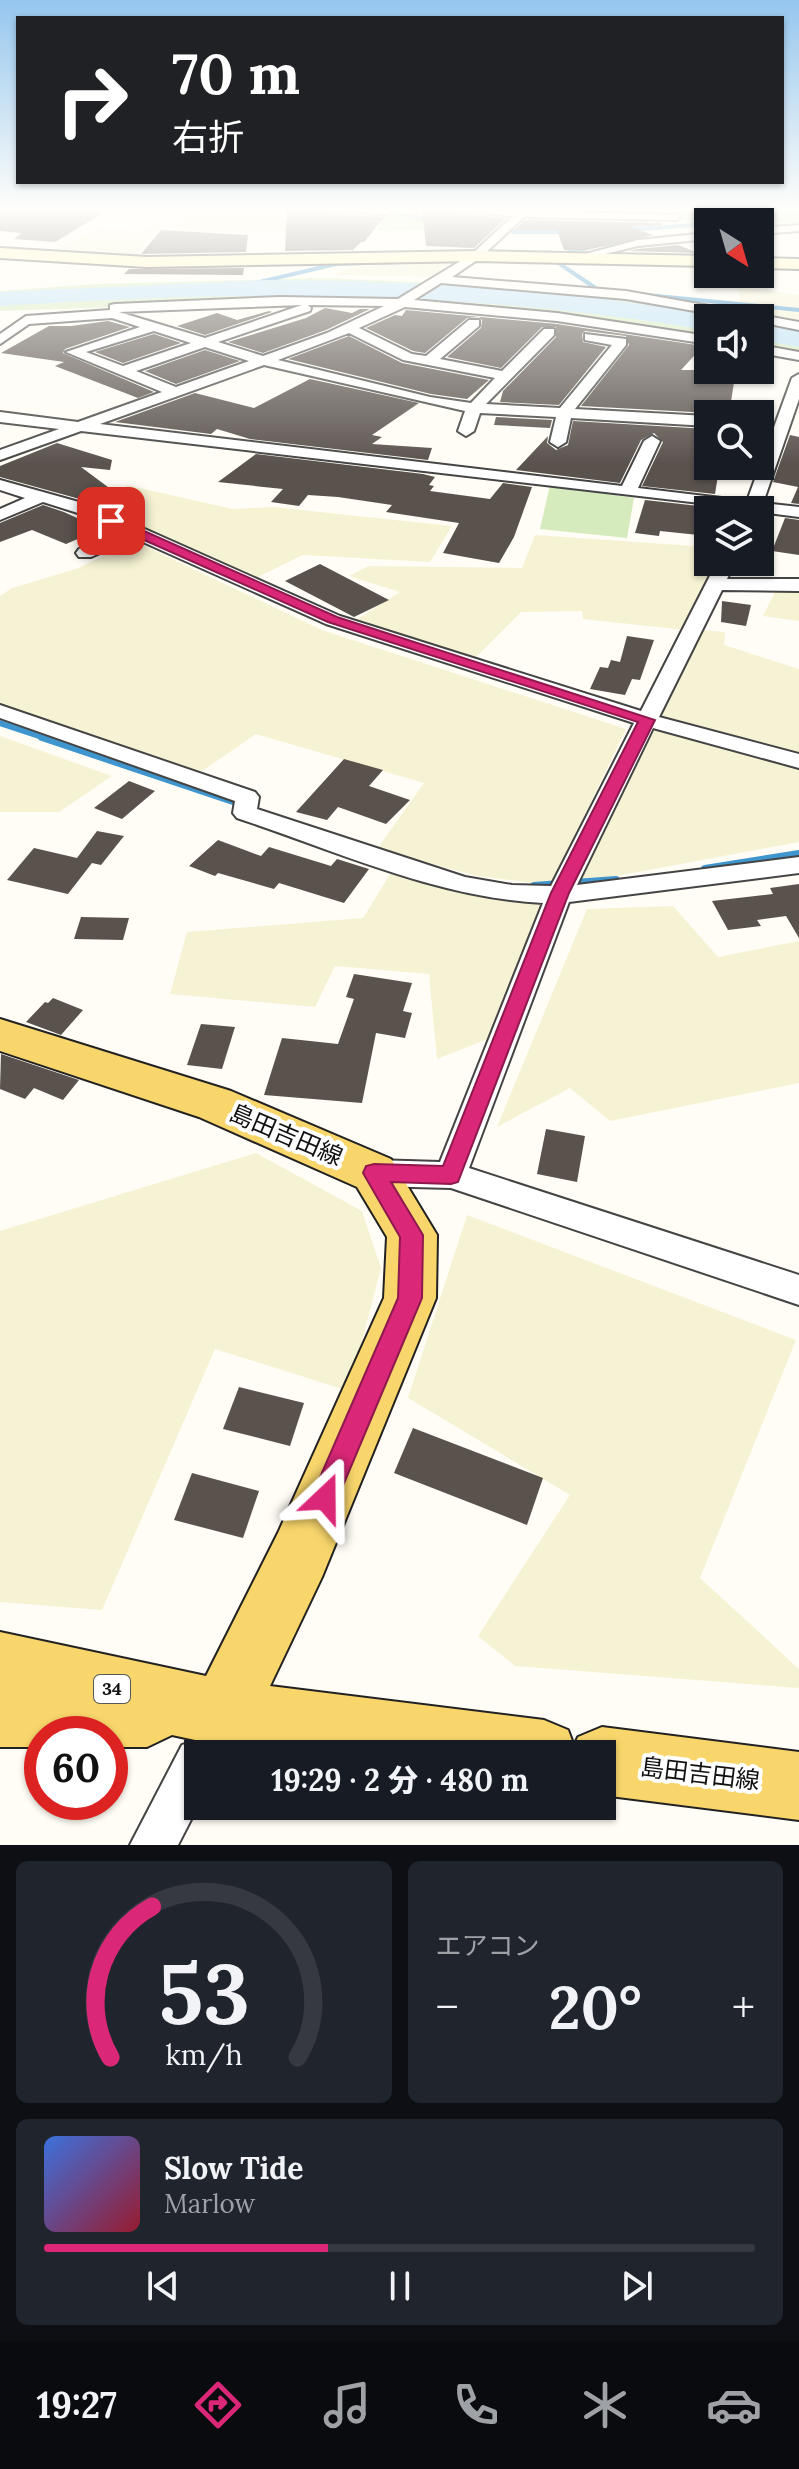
<!DOCTYPE html>
<html lang="ja">
<meta charset="utf-8">
<style>
:root{--surface:#171b24;--page:#20242c;--text:#f1f3f6;--muted:#9ea1a6;--line:#363941;--accent:#db2777}
body{margin:0;font-family:Lora,"Noto Sans JP",serif;background:var(--page);color:var(--text);height:100vh;display:flex;flex-direction:column;font-size:30px;white-space:nowrap}
*{box-sizing:border-box;margin:0}
p{font-size:26px;color:var(--muted)}
.icon{flex:none;width:44px;height:44px;fill:none;stroke:currentColor;stroke-width:2;stroke-linecap:round;stroke-linejoin:round}
.map{position:relative;height:1845px;overflow:hidden}
.details{display:flex;flex-direction:column;gap:16px;padding:16px;background:#0d0f14;flex:1}
.details>*{flex:none}
.banner{position:absolute;left:16px;top:16px;width:768px;height:168px;border-radius:0px;box-shadow:0 2px 6px #0004;background:#202124;color:#fff;overflow:hidden}
.needle{width:52px;rotate:143deg}
.fabs{position:absolute;left:694px;top:208px;display:grid;gap:16px}
.fabs a{display:grid;place-items:center;width:80px;height:80px;border-radius:0px;background:var(--surface);box-shadow:0 2px 6px #0004;font-size:40px}
.speed{position:absolute;left:24px;top:1716px;display:flex;gap:16px;font-size:40px;font-weight:700;text-align:center}
.speed>*{display:grid;place-content:center;width:104px;height:104px;border-radius:50%;background:var(--surface);box-shadow:0 2px 6px #0004;line-height:1}
.speed .limit{border:12px solid #d22;background:#fff;color:#111}
.pin{position:absolute;display:grid;place-items:center;width:68px;height:68px;color:#fff;margin:-34px;border-radius:16px;box-shadow:0 4px 12px #0006}
.me{position:absolute;width:88px;margin:-44px;rotate:23deg;stroke-linejoin:round;filter:drop-shadow(0 0 6px #0008)}
.turn{display:flex;align-items:center;gap:28px;height:168px;padding:0 24px;font-size:36px}
.turn .icon{width:104px;height:104px;stroke-width:2.5}
.turn b{display:block;font-size:56px;line-height:68px}
.big{font-size:60px;font-weight:800;line-height:1.1}
.details .widget{flex:1;display:flex;flex-direction:column;justify-content:center;gap:12px;min-width:0;padding:0 28px;border-radius:12px;background:var(--page)}
.details .dial{align-items:center;gap:0}
.dial svg{height:208px;overflow:visible;fill:none;stroke:var(--line);stroke-width:7;stroke-linecap:round;text-anchor:middle}
.dial text{fill:var(--text);stroke:none}
.song{display:flex;align-items:center;gap:24px}
.cover{width:96px;height:96px;border-radius:12px;background:linear-gradient(135deg,hsl(220 70% 55%),hsl(350 70% 35%))}
.played{height:8px;border-radius:4px;background:linear-gradient(90deg,var(--accent) 40%,var(--line) 40%)}
.keys{display:flex;justify-content:space-around;direction:ltr}
.heat{display:flex;justify-content:space-between;align-items:center;font-size:44px;direction:ltr}
.details .tiles{flex:1;display:grid;gap:16px;grid-template-columns:1fr 1fr}
.widget:last-child{grid-column:span 2}
.trip{position:absolute;left:184px;top:1740px;width:432px;height:80px;border-radius:0px;background:var(--surface);box-shadow:0 2px 6px #0004;font-weight:800;line-height:80px;text-align:center}
.tab-bar{display:flex;height:128px;justify-content:space-around;align-items:center;background:#090b0e;color:var(--muted)}
.tab-bar .icon{width:56px;height:56px}
.tab-bar .selected{color:var(--accent)}
.tab-bar b{font-size:36px;color:var(--text)}
.map>svg:first-child{display:block}
.farmland{fill:#f6f3d4}
.green{fill:#d5ebbd}
.forest{fill:#b9dc9c}
.lines{fill:none;stroke-linecap:round;stroke-linejoin:round}
.stream-far2{stroke:#3f96cf;stroke-width:4}
.stream-far1{stroke:#3f96cf;stroke-width:6}
.stream{stroke:#3f96cf;stroke-width:8}
.river{fill:#b9e0f7;fill-rule:evenodd}
.building{fill:#5a524d}
.street-casing{stroke:#444;stroke-width:4}
.secondary-casing{stroke:#333;stroke-width:4}
.primary-casing{stroke:#222;stroke-width:4}
.street{fill:#fff;fill-rule:evenodd}
.secondary{fill:#fff6b0;fill-rule:evenodd}
.primary{fill:#f9d66b;fill-rule:evenodd}
.route{fill:#db2777;stroke:#8e194d;stroke-width:2}
.labels{text-anchor:middle;stroke-width:8;stroke-linejoin:round;paint-order:stroke}
.shield{fill:#fff;stroke:#585858;stroke-width:2}
.shield-label{font-size:18px;font-weight:bold;fill:#111}
.near-street-label{font-size:24px;fill:#111;stroke:#fff}
</style>
<div class="map">
<svg width="799" height="1845" viewBox="0 0 799 1845">
<rect width="100%" height="100%" fill="#fffdf5"/>
<!-- farmland -->
<g class="farmland">
<path d="M220,207L363,209L311,229L320,232L157,230L132,259L43,255L97,228L140,230Z"/>
<path d="M449,263L434,277L334,275L356,266Z"/>
<path d="M736,286L799,295V320L743,310Z"/>
<path d="M126,485L233,509L273,507L452,526L430,562L303,555L256,578L140,531Z"/>
<path d="M535,535L708,547V562H726L685,630L583,619L582,611L521,612L469,664L348,625L400,592L349,576L369,566L522,568Z"/>
<path d="M134,541L322,630L626,729L551,885L477,876L377,849L424,783L256,734L192,778L0,711V596L12,588L79,568Z"/>
<path d="M776,590L799,592V621L763,616Z"/>
<path d="M702,630L725,632L724,645L799,669V842L573,884Z"/>
<path d="M0,736L112,776L59,812H0Z"/>
<path d="M392,871L482,897L548,899L490,1038L437,1059L429,974L335,966L315,1007L170,994L187,932L363,918Z"/>
<path d="M673,906L718,957L799,941V1083L610,1121L570,1088L497,1127L587,909Z"/>
<path d="M256,1153L362,1211L381,1268L349,1391L215,1349L102,1610L0,1602V1231Z"/>
<path d="M467,1215L796,1340L700,1578L799,1669V1688L515,1666L478,1636L570,1495L408,1398Z"/>
</g>
<!-- green -->
<g class="green">
<path d="M388,211L465,218L462,230L377,231L379,223L315,230L359,212Z"/>
<path d="M321,278L559,288L745,318H708V340L478,308L290,301L0,311V291L96,284Z"/>
<path d="M760,320L799,328V354L760,348Z"/>
<path d="M550,485L634,498L627,538L540,529Z"/>
</g>
<!-- forest -->
<path class="forest" d="M663,207H799V223H692Z"/>
<g class="lines">
<!-- stream-far2 -->
<g class="stream-far2">
<path d="M357,207L370,209"/>
<path d="M388,212L431,221"/>
<path d="M760,228L799,226"/>
<path d="M625,230L708,224"/>
<path d="M513,232H567"/>
<path d="M666,237L708,233"/>
<path d="M606,245L648,239"/>
<path d="M555,255L585,249"/>
<path d="M551,258L597,289L607,290"/>
<path d="M238,287L336,264L394,262"/>
<path d="M637,294L799,310"/>
</g>
<!-- stream-far1 -->
<path class="stream-far1" d="M0,723L48,739"/>
<!-- stream -->
<g class="stream">
<path d="M42,737L245,805"/>
<path d="M705,869L799,854"/>
<path d="M534,886L616,880"/>
</g>
<!-- river -->
<g class="river">
<path d="M266,280C391,281 516,284 640,304C664,308 696,308 718,318H708V330C466,290 244,290 0,306V292Z"/>
<path d="M760,324L799,331V347L760,340Z"/>
</g>
</g>
<!-- building -->
<g class="building">
<path d="M0,207H114L55,242L14,239L22,233L0,231Z"/>
<path d="M287,207H299L307,213L384,217L364,242H361L353,250L285,251Z"/>
<path d="M422,207L449,213L506,218L474,248L426,246Z"/>
<path d="M570,207H662V212L571,209Z"/>
<path d="M525,220L662,223V225L630,227L653,235L587,250H564L557,230H514Z"/>
<path d="M161,230L248,235L246,252L141,254Z"/>
<path d="M678,245L698,253L629,251L638,249Z"/>
<path d="M244,268L243,275L124,274L129,269Z"/>
<path d="M325,308L352,313L360,309H370L326,330L263,353L228,342L306,318Z"/>
<path d="M406,310L557,324L703,346L681,370H736L729,414L581,406L629,345L626,336L585,331L582,334L583,342L606,347L559,405L500,402L503,391L556,337V327H542L501,368L447,357L481,328L482,320L479,317L467,318L425,353L413,351L366,328L395,315L402,316Z"/>
<path d="M269,311L272,312L205,335L177,326L217,313L237,320Z"/>
<path d="M108,321L130,327L65,349L63,353L154,392L138,398L55,366L64,362L1,353L49,326H71Z"/>
<path d="M154,334L181,343L123,363L95,352Z"/>
<path d="M349,336L402,363L489,380L467,399L431,394L288,359Z"/>
<path d="M205,350L240,361L176,384L145,371Z"/>
<path d="M310,379L419,403L372,435L382,437L372,444L432,448L428,460L250,439L217,429L211,434L115,422L195,393L254,408Z"/>
<path d="M496,417L552,420L550,428L494,425Z"/>
<path d="M573,421L708,429V468L719,469L715,494L642,486L663,442L654,433L641,440L620,483L516,470L548,436L547,443L556,450L568,445Z"/>
<path d="M790,435L799,437V504L791,503L798,487L773,482Z"/>
<path d="M57,443L112,460L110,470L81,467L120,496L94,503L0,477V466Z"/>
<path d="M256,454L423,474L435,477L429,485L434,486L430,491L490,499L503,483L532,487L514,537L499,563L443,553L459,523L386,512L392,505L338,497L308,495L299,506L271,502L283,489L218,482Z"/>
<path d="M645,500L708,507V536L660,531L659,536L635,533Z"/>
<path d="M43,505L64,512L101,529L66,544L32,530L0,542V523Z"/>
<path d="M785,518L799,520V555L772,551Z"/>
<path d="M320,564L389,600L354,617L285,581Z"/>
<path d="M722,601L751,605L746,626L721,622Z"/>
<path d="M627,636L654,640L640,680L632,679L625,695L590,689L600,667L608,668L611,660L620,662Z"/>
<path d="M344,759L383,770L369,786L410,800L386,824L338,807L327,820L296,812Z"/>
<path d="M129,781L155,791L122,819L94,808Z"/>
<path d="M97,831L124,836L101,865L92,863L68,894L7,880L34,848L77,858Z"/>
<path d="M218,840L261,856L269,847L331,866L337,859L369,869L344,903L279,883L274,889L218,873L215,876L189,866Z"/>
<path d="M799,884V938L786,916L757,920L761,926L728,930L712,901L773,894L770,888Z"/>
<path d="M81,917L129,918L123,940L74,939Z"/>
<path d="M354,974L412,983L403,1011L412,1013L405,1038L376,1033L362,1103L264,1095L282,1038L338,1044L354,999L346,997Z"/>
<path d="M53,998L83,1010L61,1035L26,1022L45,1002L48,1003Z"/>
<path d="M201,1024L235,1027L222,1069L187,1065Z"/>
<path d="M1,1054L79,1080L63,1100L34,1088L25,1099L0,1089Z"/>
<path d="M546,1129L585,1136L577,1182L537,1174Z"/>
<path d="M239,1387L304,1403L290,1446L223,1429Z"/>
<path d="M413,1428L543,1478L527,1525L394,1473Z"/>
<path d="M192,1473L259,1491L243,1538L174,1520Z"/>
</g>
<g class="lines">
<!-- street casing -->
<g class="street-casing">
<g id="street">
<path d="M302,207L385,208L396,207L388,214L307,210Z"/>
<path d="M444,207L519,210L523,207H534L531,211L679,215V219L675,220L524,217L480,258L452,277L626,291L799,322V330L760,322V318H735L626,299L441,283L414,300L557,313L708,336V344L557,321L405,307L359,328L412,354L426,356L469,320H479V326L440,359L502,371L544,329H554V335L486,404L560,408L612,345L585,340V334L626,339V345L575,409L708,416V426L571,418L566,442L558,447L550,442L556,417L480,413L474,431L466,436L458,431L465,411L264,365L100,424L622,486L644,441L652,436L660,441L638,488L747,501L792,378L799,374V399L763,503L799,507V517L760,512V510L81,431L0,460V450L59,429L0,422V412L78,422L162,392L66,352L140,327L112,318L29,324L0,344V334L26,316L110,310V305L115,304L280,297L398,299L472,254L513,216L449,210ZM302,305L205,338L119,312ZM308,305L384,306L327,333L263,356L218,342L310,311L311,308ZM154,331L191,343L123,366L86,352ZM349,333L403,360L495,378L471,403L430,397L278,360ZM205,347L249,361L176,387L136,371Z"/>
<path d="M799,225V231L760,234V228Z"/>
<path d="M708,233V239L638,246L580,260L574,257L638,240Z"/>
<path d="M760,345L799,352V360L760,353Z"/>
<path d="M0,480L93,506L340,616L641,711L717,562H735L727,579H799V591L722,590L659,717L799,754V768L653,728L577,885L799,857V873L569,902L469,1168L799,1275V1305L451,1188L374,1186L363,1182L358,1173L363,1164L374,1160L440,1162L543,903C438,898 336,851 237,818L233,813L235,801L0,718V705L255,792L259,797L257,809L465,877L512,885L551,886L634,723L326,624L134,538L91,557H79L76,553L79,549L119,531L81,514L43,502L0,520V509L25,498L0,490Z"/>
<path d="M198,1739L214,1745L217,1754H198V1806L178,1845H130L182,1745Z"/>
</g>
</g>
<!-- secondary casing -->
<g class="secondary-casing">
<g id="secondary">
<path d="M0,248L147,257L476,251L708,256V266L476,261L147,267L0,258Z"/>
<path d="M760,258L799,259V269L760,268Z"/>
</g>
</g>
<!-- primary casing -->
<g class="primary-casing">
<path id="primary" d="M0,1019L231,1091L391,1159L437,1235L436,1298L322,1577L270,1686L544,1720L568,1730L574,1746L578,1737L602,1727L799,1752V1820L602,1795V1754H284L223,1746L172,1735L147,1747H110V1734H42V1747H0V1632L206,1676L278,1533L384,1298L387,1237L357,1187L199,1117L0,1051Z"/>
</g>
<!-- street -->
<use href="#street" class="street"/>
<!-- secondary -->
<use href="#secondary" class="secondary"/>
<!-- primary -->
<use href="#primary" class="primary"/>
</g>
<!-- sky -->
<linearGradient id="sky" x2="0" y2="1"><stop stop-color="#95c6ee"/><stop offset="0.45" stop-color="#fffefa"/><stop offset="1" stop-color="#fffefa" stop-opacity="0"/></linearGradient>
<rect width="799" height="465" fill="url(#sky)"/>
<!-- route -->
<path class="route" d="M106,518H115L337,617L655,720L569,893L458,1182L451,1184L391,1182L423,1235L422,1298L334,1507L325,1511L315,1507L311,1498L398,1298L400,1237L363,1173L366,1166L374,1164L443,1166L551,893L638,722L328,622L106,523Z"/>
<g class="labels">
<!-- shield labels -->
<rect class="shield" x="94" y="1675" width="36" height="28" rx="6"/>
<g class="shield-label">
<text x="112" y="1695">34</text>
</g>
<!-- near-street labels -->
<g class="near-street-label">
<text transform="translate(286 1135) rotate(23)" y="8">島田吉田線</text>
<text transform="translate(700 1774) rotate(7)" y="8">島田吉田線</text>
</g>
</g>
</svg>
<div class="fabs">
<a><svg class="needle" viewBox="-14 -14 28 28"><path d="M0-13l5 13h-10z" fill="#e53935"/><path d="M0 13l5-13h-10z" fill="#9ea1a6"/></svg></a>
<a><svg class="icon" aria-label="sound" viewBox="0 0 24 24"><path d="M4 9h4l5-4v14l-5-4H4zM17 9q2 3 0 6"/></svg></a>
<a><svg class="icon" aria-label="search" viewBox="0 0 24 24"><circle cx="10" cy="10" r="6"/><path d="M15 15l6 6"/></svg></a>
<a><svg class="icon" aria-label="layers" viewBox="0 0 24 24"><path d="M12 4l9 5-9 5-9-5zM3 14l9 5 9-5"/></svg></a>
</div>
<div class="speed"><div class="limit">60</div></div>
<div class="pin" style="left:111px;top:521px;background:#d93025"><svg class="icon" aria-label="arrive" viewBox="0 0 24 24"><path d="M6 21V4h12l-3 4 3 4H6"/></svg></div>
<svg class="me" style="left:325px;top:1498px" viewBox="-20 -20 40 40"><path d="M0-17L14 15 0 8-14 15z" fill="#db2777" stroke="#fff" stroke-width="4"/></svg>
<div class="trip">19:29 · 2 分 · 480 m</div>
<div class="banner">
<div class="turn"><svg class="icon" aria-label="right" viewBox="0 0 24 24"><path d="M7 20v-9h11M14 6l5 5-5 5"/></svg><div><b>70 m</b>右折</div></div>
</div>
</div>
<section class="details">
<div class="tiles">
<div class="widget dial"><svg viewBox="0 0 100 80">
<path d="M14 69A42 42 0 1 1 86 69"/>
<path d="M14 69A42 42 0 0 1 30 11" stroke="#db2777"/>
<text x="50" y="56" font-size="32" font-weight="700">53</text>
<text x="50" y="72" font-size="11">km/h</text>
</svg></div>
<div class="widget"><p>エアコン</p>
<div class="heat"><a>−</a><b class="big">20°</b><a>+</a></div>
</div>
<div class="widget">
<div class="song"><i class="cover"></i><div><b>Slow Tide</b><p>Marlow</p></div></div>
<div class="played"></div>
<div class="keys"><svg class="icon" aria-label="previous" viewBox="0 0 24 24"><path d="M18 5L8 12l10 7zM5 5v14"/></svg><svg class="icon" aria-label="pause" viewBox="0 0 24 24"><path d="M8 5v14M16 5v14"/></svg><svg class="icon" aria-label="next" viewBox="0 0 24 24"><path d="M6 5l10 7-10 7zM19 5v14"/></svg></div>
</div>
</div>
</section>
<nav class="tab-bar">
<b>19:27</b>
<svg class="icon selected" aria-label="directions" viewBox="0 0 24 24"><path d="M12 3l9 9-9 9-9-9zM9 14v-3h6M13 9l2 2-2 2"/></svg>
<svg class="icon" aria-label="music" viewBox="0 0 24 24"><path d="M9 18V5l10-2v13"/><circle cx="6" cy="18" r="3"/><circle cx="16" cy="16" r="3"/></svg>
<svg class="icon" aria-label="phone" viewBox="0 0 24 24"><path d="M5 4h4l2 5-3 2q2 4 5 5l2-3 5 2v4C11 20 4 13 5 4z"/></svg>
<svg class="icon" aria-label="climate" viewBox="0 0 24 24"><path d="M12 3v18M4 7l16 10M4 17L20 7"/></svg>
<svg class="icon" aria-label="car" viewBox="0 0 24 24"><path d="M5 17H2v-5l4-1 3-4h7l3 4 3 1v5h-3M9 17h6M6 11h13"/><circle cx="7" cy="17" r="2"/><circle cx="17" cy="17" r="2"/></svg>
</nav>
